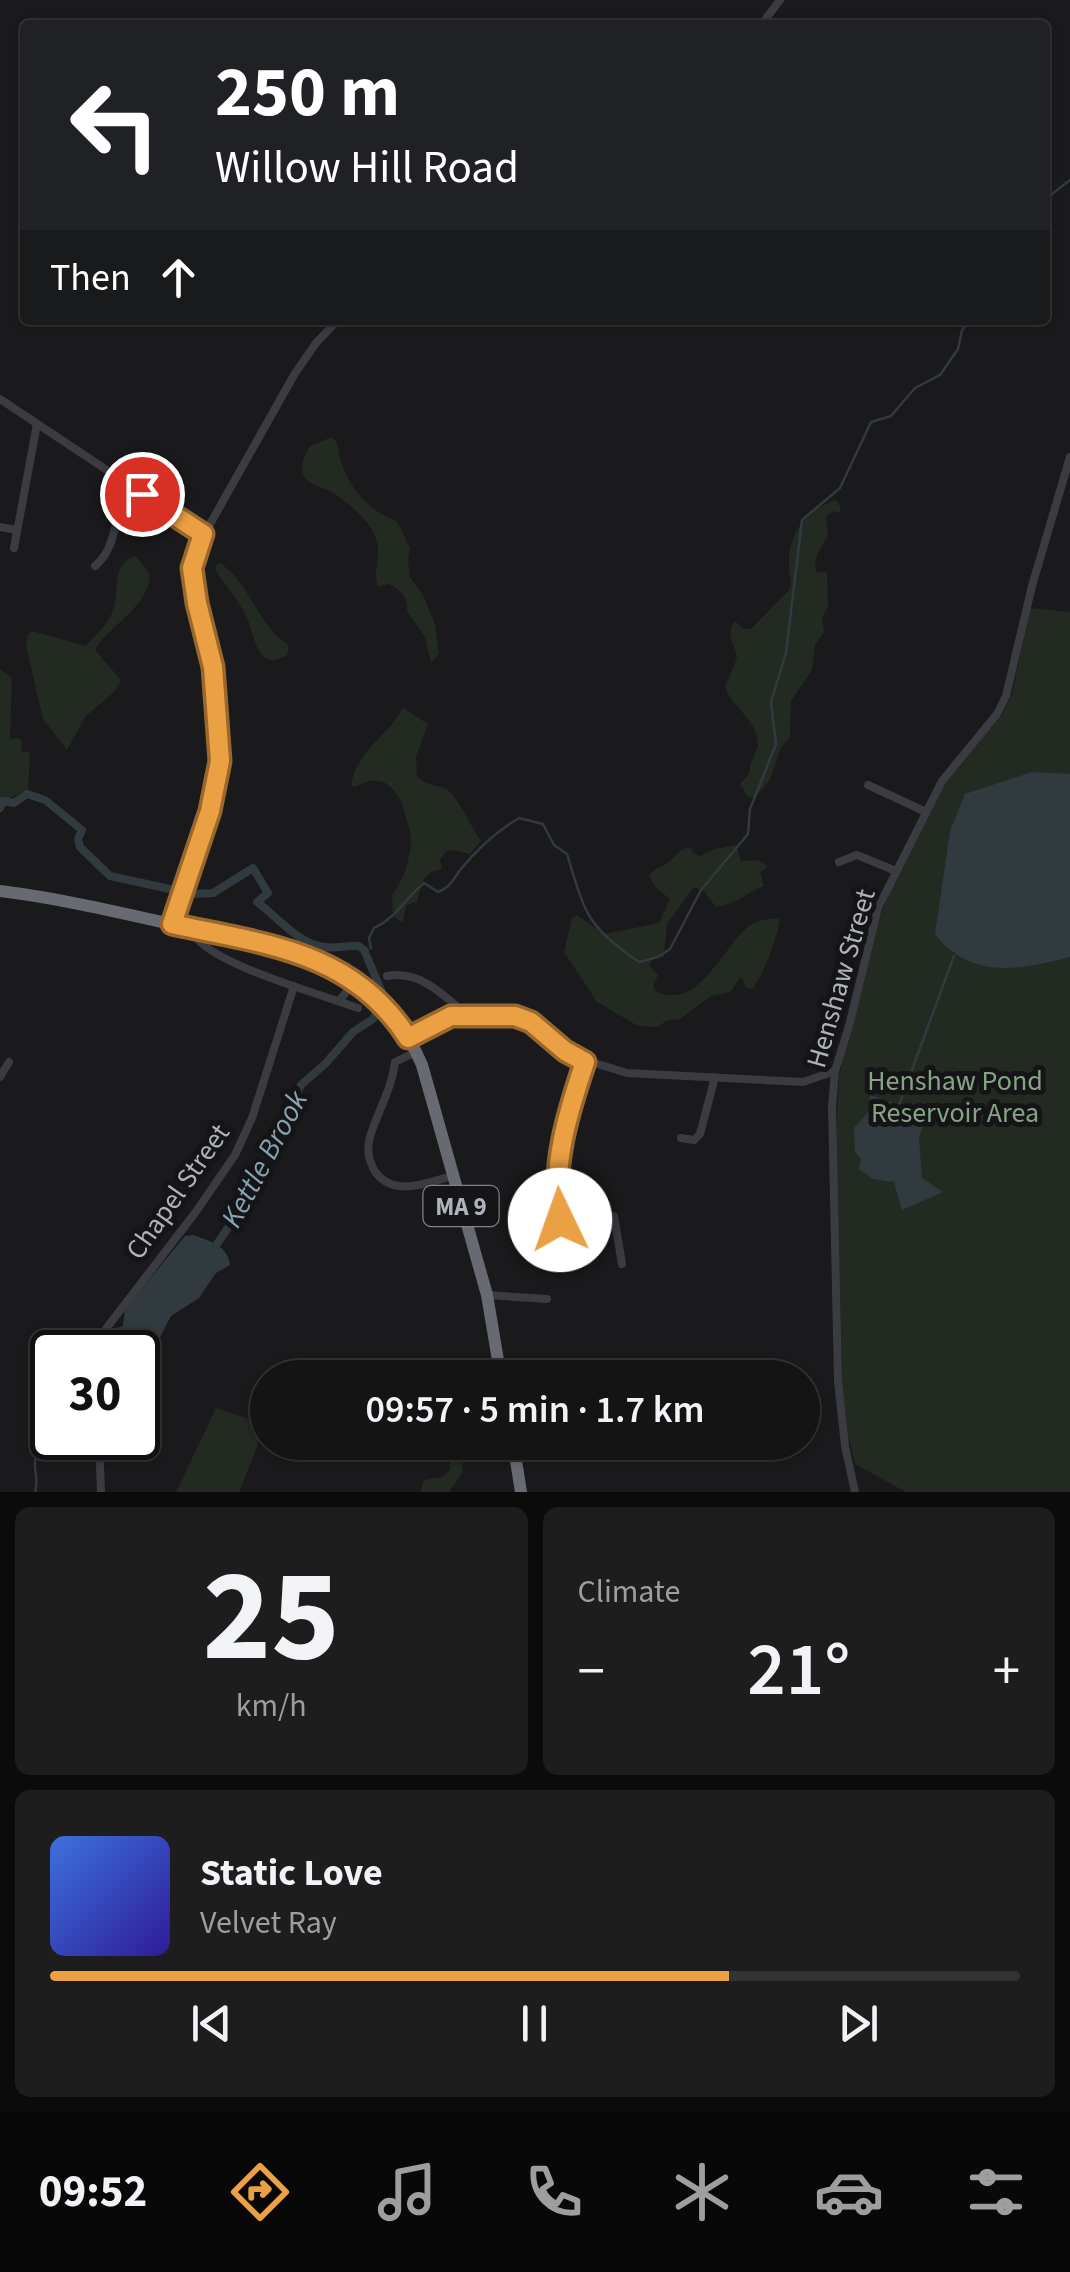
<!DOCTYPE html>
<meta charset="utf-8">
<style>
:root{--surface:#141415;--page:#1d1d1e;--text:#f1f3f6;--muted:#9d9ea0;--line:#333334;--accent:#eaa043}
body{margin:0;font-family:"Source Sans 3",sans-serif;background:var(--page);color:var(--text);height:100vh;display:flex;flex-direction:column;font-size:38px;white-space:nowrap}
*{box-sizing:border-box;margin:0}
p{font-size:32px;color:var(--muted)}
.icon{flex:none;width:55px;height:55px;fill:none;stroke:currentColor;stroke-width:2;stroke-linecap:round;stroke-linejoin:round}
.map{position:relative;height:1492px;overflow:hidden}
.side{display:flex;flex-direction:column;gap:15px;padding:15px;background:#0b0b0c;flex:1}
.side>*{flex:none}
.hud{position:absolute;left:20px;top:20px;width:1030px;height:305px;border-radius:10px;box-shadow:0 2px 8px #0004,0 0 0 2px var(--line);background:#202124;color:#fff;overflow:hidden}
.speed{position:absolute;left:30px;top:1330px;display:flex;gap:20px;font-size:50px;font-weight:700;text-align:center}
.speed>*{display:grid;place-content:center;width:130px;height:130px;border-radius:50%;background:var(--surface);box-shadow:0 2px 8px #0004,0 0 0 2px var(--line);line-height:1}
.speed .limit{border:5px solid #111;border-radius:15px;background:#fff;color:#111}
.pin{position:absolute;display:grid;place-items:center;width:85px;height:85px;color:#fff;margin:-42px;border:5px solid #fff;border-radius:50%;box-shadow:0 2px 10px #0007}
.me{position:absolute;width:110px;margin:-55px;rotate:357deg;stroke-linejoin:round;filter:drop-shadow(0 0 8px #0008)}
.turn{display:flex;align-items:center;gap:35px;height:210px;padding:0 30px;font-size:45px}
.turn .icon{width:130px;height:130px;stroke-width:2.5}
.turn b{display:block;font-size:70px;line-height:85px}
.then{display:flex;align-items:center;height:95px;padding:0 30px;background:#0003;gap:20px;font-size:38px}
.big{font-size:75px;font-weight:600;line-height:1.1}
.side .card{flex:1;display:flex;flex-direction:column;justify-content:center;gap:15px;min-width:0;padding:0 35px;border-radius:15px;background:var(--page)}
.side .dial{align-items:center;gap:0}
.dial b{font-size:130px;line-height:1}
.song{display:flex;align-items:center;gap:30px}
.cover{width:120px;height:120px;border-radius:15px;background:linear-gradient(135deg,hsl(220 70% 55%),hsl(250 70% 35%))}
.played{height:10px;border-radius:5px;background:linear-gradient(90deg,var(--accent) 70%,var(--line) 70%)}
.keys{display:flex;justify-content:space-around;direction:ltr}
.heat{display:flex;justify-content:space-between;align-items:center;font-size:55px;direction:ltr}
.side .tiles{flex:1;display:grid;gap:15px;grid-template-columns:1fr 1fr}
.card:last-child{grid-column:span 2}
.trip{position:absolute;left:250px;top:1360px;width:570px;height:100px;border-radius:50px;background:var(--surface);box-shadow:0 2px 8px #0004,0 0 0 2px var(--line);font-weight:600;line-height:100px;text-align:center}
.tab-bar{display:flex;height:160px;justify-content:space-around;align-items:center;background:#080808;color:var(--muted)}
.tab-bar .icon{width:70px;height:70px}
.tab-bar .active{color:var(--accent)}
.tab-bar b{font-size:45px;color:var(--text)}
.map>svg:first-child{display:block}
.green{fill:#222a22}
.water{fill:#303a3f}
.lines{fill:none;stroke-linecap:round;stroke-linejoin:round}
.stream{stroke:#303a3f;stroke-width:2.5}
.river{stroke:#303a3f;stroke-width:8}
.minor{stroke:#3b3c41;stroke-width:8}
.highway{stroke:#676b71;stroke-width:12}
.route-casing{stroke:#98682c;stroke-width:25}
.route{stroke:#eaa043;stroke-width:18}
.labels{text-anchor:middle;stroke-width:10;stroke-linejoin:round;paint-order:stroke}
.shield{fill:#151517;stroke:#7f838a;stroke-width:2.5}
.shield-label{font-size:25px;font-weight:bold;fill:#adb2bb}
.street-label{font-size:28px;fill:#adb2bb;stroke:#151517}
.park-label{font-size:28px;fill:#86a485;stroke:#151517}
.water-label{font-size:30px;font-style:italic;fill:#86a3b3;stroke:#151517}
</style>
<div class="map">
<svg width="1070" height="1492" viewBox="0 0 1070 1492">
<rect width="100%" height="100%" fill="#1a1a1c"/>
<!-- green -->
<g class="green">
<path d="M332,437C339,444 338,448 340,458C348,487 369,512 397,521L410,548L408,561L410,577L423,595L435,624L439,653L431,663L425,637L407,611C408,596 401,591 389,584L378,586C372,570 382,555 376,539C371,521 346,501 332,492C323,488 309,485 304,476C299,466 305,454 310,446Z"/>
<path d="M835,500L840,505V513L834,511L826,516L828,536C822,547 811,559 817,572H827L828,607L822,617L824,632L815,645L812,670L791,701L790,738L781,747L770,780L755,797H748L740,784L750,773C749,758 758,754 758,743C757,720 732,707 725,687L737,658C735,645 725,634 735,621L743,629H751L790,589C792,579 789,573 789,564C788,532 807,511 835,500Z"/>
<path d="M136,556L150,574C149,607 110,624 95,650L121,680L113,693L86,716L67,750L43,719L26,646L27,636L32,631L86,646C95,636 107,625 112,613C121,592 109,564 136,556Z"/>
<path d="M220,563C251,584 257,625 289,645L287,655C254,675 255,629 244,612C236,597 224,585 216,570V565Z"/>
<path d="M1030,608L1070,612V1492H906L855,1464L843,1416L836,1133L839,1075L875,929L889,894L943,787L964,755L1002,715L1012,694Z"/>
<path d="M0,669L12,678L10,738L21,739L22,752H30L28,790L0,802Z"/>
<path d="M403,708L428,724L416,757L417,775C427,789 441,782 451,793C464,808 470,826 481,841L470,854L453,850L445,852L440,860L442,869C420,872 422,888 417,902L406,905L403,923L393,916L392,895C404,880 408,864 411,844C412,837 409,828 407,821C401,792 386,769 355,787L351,786C355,752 388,736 403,708Z"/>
<path d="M736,845L741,861L757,860L768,866L760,873L764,886C749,892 734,905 716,907L704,891L694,887L667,924L664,957L654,958L649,965L658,975L653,986C658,995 662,995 673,995C704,996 726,944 749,926C758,919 770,919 780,918C778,935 764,975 753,988L747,989L741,977L730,992L711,996L680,1019L666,1021L657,1027L638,1026L597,1002L564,952L572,918L577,915L604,934L659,923L670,899L656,888L649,876C655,867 658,869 667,863C677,856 677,850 691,847L693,853L700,856L714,849Z"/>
<path d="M216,1408L266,1425L239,1492H176Z"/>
<path d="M449,1443H473L472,1451L462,1464L463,1472L449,1492H420L424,1480L442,1477L450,1470Z"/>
</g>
<!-- water -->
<g class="water">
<path d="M1032,772L1070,774V957C1018,970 971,980 935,934L950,831L965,794Z"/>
<path d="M870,1095L928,1115L919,1136L922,1178L943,1192L902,1210L894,1182L873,1179L859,1169L861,1159L855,1152L854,1128L870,1110Z"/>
<path d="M193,1235C209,1241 228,1245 230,1265L216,1273L199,1298L171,1316L159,1339L138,1355V1352H96L111,1330L123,1326L125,1309L185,1236Z"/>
</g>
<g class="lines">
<!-- stream -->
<g class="stream">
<path d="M1045,204L1052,194L1070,180"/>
<path d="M371,948L369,938L374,928C396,918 405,899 424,883L438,892C452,886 452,880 461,869C477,849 497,831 519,818L543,824L554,845L567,854C585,913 586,926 639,962L658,957L670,949L701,890L748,834L750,809L776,744L771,702L786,653L802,520L840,488L871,422L891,416L915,388L940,375L958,349L962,330L972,320"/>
<path d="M364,950H368"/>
<path d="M899,1105L954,956"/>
<path d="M35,1492C39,1480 34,1473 35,1462C36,1448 46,1438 48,1425C51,1399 29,1394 52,1366"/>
</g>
<!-- river -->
<path class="river" d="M0,808L3,801L14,803L27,794L45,800L82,830L78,839L80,847L110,876L193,894L213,893L253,868L268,893L257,902C279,918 299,945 325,947C336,949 347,945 359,946L364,950L384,997L373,1019L353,1032L326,1063L301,1085L242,1207L217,1244"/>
<!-- minor -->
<g class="minor">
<path d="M761,25L780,0"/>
<path d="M0,399L203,534"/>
<path d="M0,527L17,530"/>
<path d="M14,548L37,424"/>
<path d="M95,566C119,547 113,510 129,486"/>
<path d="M868,785L926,812"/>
<path d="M839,862L857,855L896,871"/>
<path d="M172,925L210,811L220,761L213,667L193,577L196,549L294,375L316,343L338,320"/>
<path d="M191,929C200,962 324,995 358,1008"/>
<path d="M387,976C420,970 443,995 467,1015"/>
<path d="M339,1001L356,980"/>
<path d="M408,1038L451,1017L511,1015L535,1024L575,1057L627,1073L803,1082L835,1071"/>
<path d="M416,1052L395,1062C392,1089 378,1110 370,1137C367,1147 368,1158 373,1168C390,1199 427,1183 452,1176"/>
<path d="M0,1077L9,1062"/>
<path d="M681,1138L694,1140L700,1134L715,1077"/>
<path d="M557,1201L614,1216L622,1264"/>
<path d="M566,1254L555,1186L570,1110L585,1062"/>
<path d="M487,1295L547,1299"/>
<path d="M92,1352L105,1330L195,1213L235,1155L252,1118L294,986"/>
<path d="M99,1438L101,1492"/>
<path d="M855,1492L845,1446L838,1381L832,1106L835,1071L849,1026L878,908L942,781L997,714L1006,696L1032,586L1070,457"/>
</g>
<!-- highway -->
<g class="highway">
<path d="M0,891C64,899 126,914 189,928C245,941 310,946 357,980C386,1002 408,1032 422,1065L487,1295L501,1378"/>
<path d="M513,1442L521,1492"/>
</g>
</g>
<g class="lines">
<!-- route casing -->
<g class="route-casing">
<path id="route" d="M142,494L203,534L192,568L197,603L213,667L220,761L210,811L172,924C264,944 353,951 408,1038L451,1016H515L531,1022L565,1051L585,1062C568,1112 551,1167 560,1220"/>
</g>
<!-- route -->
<use href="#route" class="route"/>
</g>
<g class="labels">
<!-- shield labels -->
<rect class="shield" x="423.5" y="1186" width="75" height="40" rx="8"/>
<g class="shield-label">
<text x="461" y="1215">MA 9</text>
</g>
<!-- street labels -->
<g class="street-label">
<text transform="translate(840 978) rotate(-74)" y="10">Henshaw Street</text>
<text transform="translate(177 1191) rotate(-55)" y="10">Chapel Street</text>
</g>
<!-- park labels -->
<g class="park-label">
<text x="955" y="1090">Henshaw Pond<tspan x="955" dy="32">Reservoir Area</tspan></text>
</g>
<!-- water labels -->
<g class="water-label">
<text transform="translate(264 1159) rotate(-62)" y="10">Kettle Brook</text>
</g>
</g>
</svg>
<div class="speed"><div class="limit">30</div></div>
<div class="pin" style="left:142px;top:494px;background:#d93025"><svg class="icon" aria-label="arrive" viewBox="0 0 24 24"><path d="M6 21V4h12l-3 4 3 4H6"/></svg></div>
<svg class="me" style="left:560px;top:1220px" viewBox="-20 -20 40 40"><circle r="19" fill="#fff"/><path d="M0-13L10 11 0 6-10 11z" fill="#eaa043"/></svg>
<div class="trip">09:57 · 5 min · 1.7 km</div>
<div class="hud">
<div class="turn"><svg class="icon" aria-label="left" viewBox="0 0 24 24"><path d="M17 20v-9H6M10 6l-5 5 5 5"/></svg><div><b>250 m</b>Willow Hill Road</div></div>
<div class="then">Then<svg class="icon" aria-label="ahead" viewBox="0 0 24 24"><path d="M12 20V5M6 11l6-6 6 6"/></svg></div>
</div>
</div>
<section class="side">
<div class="tiles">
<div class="card dial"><b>25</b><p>km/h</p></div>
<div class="card"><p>Climate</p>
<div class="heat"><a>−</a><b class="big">21°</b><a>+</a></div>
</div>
<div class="card">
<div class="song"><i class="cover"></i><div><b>Static Love</b><p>Velvet Ray</p></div></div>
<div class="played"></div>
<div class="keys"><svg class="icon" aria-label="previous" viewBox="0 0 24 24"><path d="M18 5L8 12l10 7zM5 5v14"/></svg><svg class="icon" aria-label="pause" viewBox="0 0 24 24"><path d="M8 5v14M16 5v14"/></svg><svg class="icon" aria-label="next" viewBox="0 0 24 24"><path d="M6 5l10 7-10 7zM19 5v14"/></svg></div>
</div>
</div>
</section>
<nav class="tab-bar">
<b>09:52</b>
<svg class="icon active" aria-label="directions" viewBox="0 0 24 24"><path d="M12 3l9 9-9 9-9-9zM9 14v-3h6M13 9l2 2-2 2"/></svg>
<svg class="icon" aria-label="music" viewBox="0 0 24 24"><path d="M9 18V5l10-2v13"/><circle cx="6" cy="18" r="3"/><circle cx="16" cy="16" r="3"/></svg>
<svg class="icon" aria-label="phone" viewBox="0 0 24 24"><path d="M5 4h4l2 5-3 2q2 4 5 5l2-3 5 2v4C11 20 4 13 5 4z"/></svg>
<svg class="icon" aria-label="climate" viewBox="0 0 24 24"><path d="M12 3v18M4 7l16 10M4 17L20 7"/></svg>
<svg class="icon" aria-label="car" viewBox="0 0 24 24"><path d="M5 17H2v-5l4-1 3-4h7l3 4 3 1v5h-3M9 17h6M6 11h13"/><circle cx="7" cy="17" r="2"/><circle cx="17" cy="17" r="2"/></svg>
<svg class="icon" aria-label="filters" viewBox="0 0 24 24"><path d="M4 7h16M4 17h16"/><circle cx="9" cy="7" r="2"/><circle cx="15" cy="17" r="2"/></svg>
</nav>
